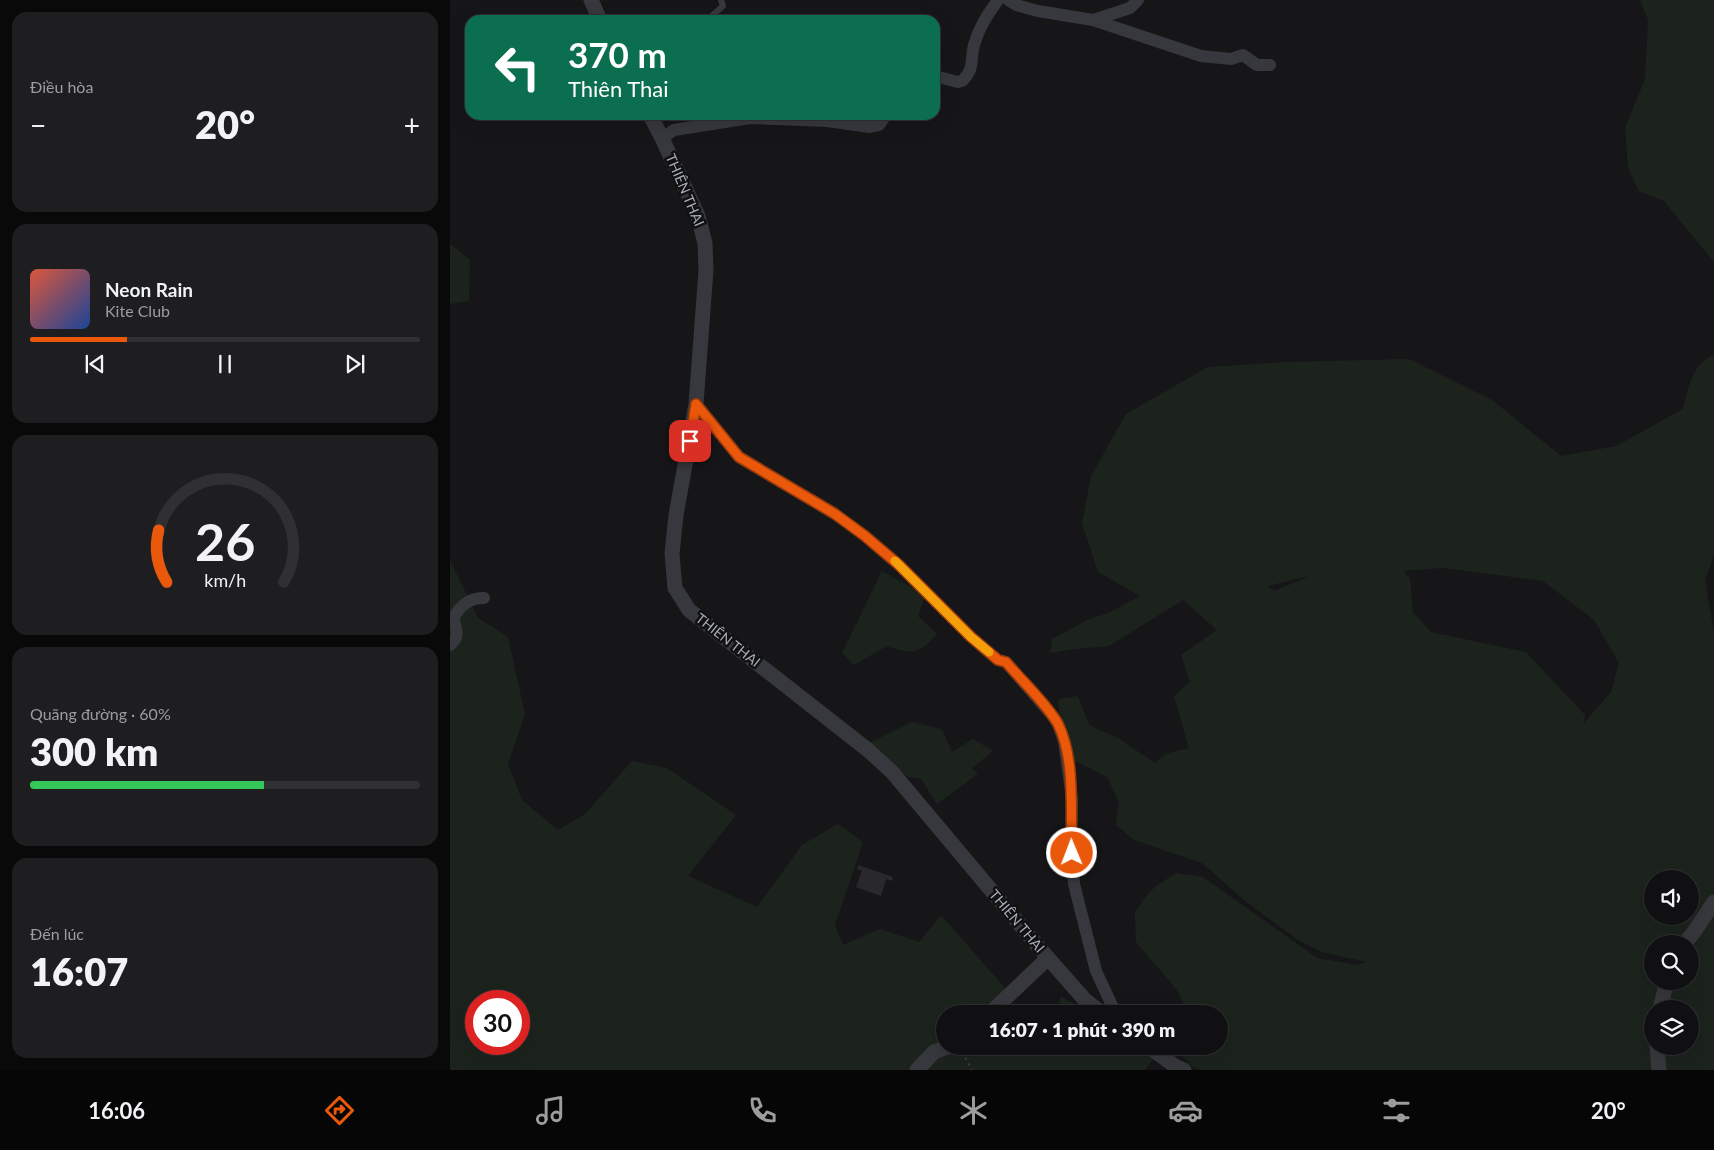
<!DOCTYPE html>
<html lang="vi">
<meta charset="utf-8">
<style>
:root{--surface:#101012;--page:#1e1e20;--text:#f1f3f6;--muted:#9c9d9f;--line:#303032;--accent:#ea580c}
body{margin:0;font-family:Lato,sans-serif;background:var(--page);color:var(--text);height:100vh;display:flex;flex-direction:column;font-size:19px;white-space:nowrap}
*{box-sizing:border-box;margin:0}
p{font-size:16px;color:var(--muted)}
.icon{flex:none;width:28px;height:28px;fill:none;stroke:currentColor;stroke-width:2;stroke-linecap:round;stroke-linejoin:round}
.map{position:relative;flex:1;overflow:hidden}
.sheet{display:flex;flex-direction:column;gap:12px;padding:12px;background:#09090a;width:450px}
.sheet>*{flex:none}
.hud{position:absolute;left:15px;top:15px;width:475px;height:105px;border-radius:15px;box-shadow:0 5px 20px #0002,0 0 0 1px var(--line);background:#0b6e4f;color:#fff;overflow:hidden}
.buttons{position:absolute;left:1194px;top:870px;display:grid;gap:10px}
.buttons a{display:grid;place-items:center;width:55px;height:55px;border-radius:50%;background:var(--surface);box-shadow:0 5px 20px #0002,0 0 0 1px var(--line);font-size:25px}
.speed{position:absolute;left:15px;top:990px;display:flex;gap:10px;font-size:25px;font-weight:700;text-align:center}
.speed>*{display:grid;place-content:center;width:65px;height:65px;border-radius:50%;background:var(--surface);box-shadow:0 5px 20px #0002,0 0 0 1px var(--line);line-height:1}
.speed .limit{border:8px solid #d22;background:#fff;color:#111}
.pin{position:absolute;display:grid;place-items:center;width:42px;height:42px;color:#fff;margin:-21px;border-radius:10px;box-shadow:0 2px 8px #0006}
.me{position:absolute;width:55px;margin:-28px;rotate:359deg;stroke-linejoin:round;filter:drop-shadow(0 0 4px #0008)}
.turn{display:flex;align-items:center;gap:18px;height:105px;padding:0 20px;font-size:22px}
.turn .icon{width:65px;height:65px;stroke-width:2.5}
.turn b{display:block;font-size:35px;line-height:42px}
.big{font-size:38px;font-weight:800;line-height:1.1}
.sheet .card{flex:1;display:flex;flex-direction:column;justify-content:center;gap:8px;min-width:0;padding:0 18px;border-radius:15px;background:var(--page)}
.sheet .dial{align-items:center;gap:0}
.dial svg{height:130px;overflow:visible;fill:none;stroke:var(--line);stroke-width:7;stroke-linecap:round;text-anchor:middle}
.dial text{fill:var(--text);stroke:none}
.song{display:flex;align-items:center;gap:15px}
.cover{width:60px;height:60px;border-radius:8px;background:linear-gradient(135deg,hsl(10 70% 55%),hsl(220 70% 35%))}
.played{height:5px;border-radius:2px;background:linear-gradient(90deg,var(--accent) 25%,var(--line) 25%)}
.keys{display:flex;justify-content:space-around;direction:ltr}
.heat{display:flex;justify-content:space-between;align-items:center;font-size:28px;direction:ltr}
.charge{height:8px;border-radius:4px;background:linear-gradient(90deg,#34c759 60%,var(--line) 0)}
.trip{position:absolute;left:486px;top:1005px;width:292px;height:50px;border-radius:25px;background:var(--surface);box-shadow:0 5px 20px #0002,0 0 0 1px var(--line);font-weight:800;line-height:50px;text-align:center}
.tabs{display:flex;height:80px;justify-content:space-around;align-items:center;background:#060607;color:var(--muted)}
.tabs .icon{width:35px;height:35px}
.tabs .current{color:var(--accent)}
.tabs b{font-size:22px;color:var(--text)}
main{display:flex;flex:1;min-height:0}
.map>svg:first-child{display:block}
.green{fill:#1c231d;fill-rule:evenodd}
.building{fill:#29292c}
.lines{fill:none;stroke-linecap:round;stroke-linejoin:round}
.path{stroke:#3d3f44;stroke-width:2;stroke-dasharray:2.5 4;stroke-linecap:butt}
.service{stroke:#37383d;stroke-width:6}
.minor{stroke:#37383d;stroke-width:12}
.tertiary{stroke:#37383d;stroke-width:15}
.route-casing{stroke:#983908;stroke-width:12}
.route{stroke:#ea580c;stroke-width:9}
.slow{stroke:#f59e0b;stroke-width:9}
.labels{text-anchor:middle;stroke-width:5;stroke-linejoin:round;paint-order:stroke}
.street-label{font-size:14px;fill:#a8adb8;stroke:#111113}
</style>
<main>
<section class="sheet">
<div class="card"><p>Điều hòa</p>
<div class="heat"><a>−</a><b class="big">20°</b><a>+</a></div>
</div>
<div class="card">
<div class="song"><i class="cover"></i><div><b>Neon Rain</b><p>Kite Club</p></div></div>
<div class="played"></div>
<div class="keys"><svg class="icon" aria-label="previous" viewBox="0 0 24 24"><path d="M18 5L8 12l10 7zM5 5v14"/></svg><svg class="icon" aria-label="pause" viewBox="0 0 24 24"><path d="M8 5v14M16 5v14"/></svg><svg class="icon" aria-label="next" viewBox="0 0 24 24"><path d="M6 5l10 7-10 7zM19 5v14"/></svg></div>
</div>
<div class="card dial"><svg viewBox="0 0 100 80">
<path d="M14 69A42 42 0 1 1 86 69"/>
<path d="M14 69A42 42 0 0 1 9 37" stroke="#ea580c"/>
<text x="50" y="56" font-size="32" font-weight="700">26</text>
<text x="50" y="72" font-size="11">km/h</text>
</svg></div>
<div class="card"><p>Quãng đường · 60%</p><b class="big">300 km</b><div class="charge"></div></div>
<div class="card"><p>Đến lúc</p><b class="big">16:07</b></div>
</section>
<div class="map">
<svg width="1264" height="1070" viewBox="0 0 1264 1070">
<rect width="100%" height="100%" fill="#161618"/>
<!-- green -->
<g class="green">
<path d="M1190,0H1264V262L1214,201L1189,191L1178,168L1175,128L1195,79L1198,20Z"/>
<path d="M0,244L20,260L19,301L0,304Z"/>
<path d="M1264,355V555L1255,580L1264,633V1070H751L742,1066L731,1055V1046H770V1014H741L737,1010L727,990L686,942L685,912L697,895L706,886L726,873L753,877L867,958L908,965L916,962L872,952L848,940L794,900L752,863L684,840L666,825L669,802L657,777L613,755L608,699L628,696L639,725L668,738L705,763L715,754L739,748L724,696L740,682L731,655L767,630L733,600L659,646L625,649L600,653L602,639L637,620L658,613L690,596L648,572L632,523L641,476L676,414L758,367L837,362L959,359L1042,400L1111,456L1166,446L1233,409C1238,389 1242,363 1264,355ZM992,568L1093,581L1144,620L1169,663L1161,692L1134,723L1135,715L1076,652L981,632L963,612L960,578L953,571ZM854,577H858L824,591L818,586ZM1202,879H1240V916H1202ZM1202,944H1240V981H1202ZM1202,1009H1240V1046H1202Z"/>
<path d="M0,560L28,618L58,637L75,714L58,764L72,800L108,830L135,814L182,761L217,768L286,815L238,876L307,907L352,845L388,824L413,842L385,925L393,945L430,929L469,942L491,915L554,987V1014H495V1046H688L704,1058L695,1070H0ZM26,1001H69V1044H26Z"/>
<path d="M432,571L475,595L468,616L487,634C469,654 462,655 437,646L404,665L392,653Z"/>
<path d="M462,722L492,729L502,752L523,739L543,751L522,768L528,774L487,804L471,779L459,777L413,751L421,742Z"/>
<path d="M611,996L640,1014H607Z"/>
</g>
<!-- building -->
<path class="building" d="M408,865L443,877L442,881L436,879L431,896L406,887L412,871L407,869Z"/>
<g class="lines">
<!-- path -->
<path class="path" d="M512,1052L522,1070"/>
<!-- service -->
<path class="service" d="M257,20L273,6L271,0"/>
<!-- minor -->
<g class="minor">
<path d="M558,0L566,5L588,11L643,20L751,56L781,59L793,55L807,65H820"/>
<path d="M643,20L680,8L688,0"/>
<path d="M485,76L508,82L512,81C525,69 520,60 524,45C529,27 538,14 548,0"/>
<path d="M377,121L420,127L429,125L436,115"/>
<path d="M212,138L224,130L300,118L377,121L382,115"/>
<path d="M246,404L289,457L385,514L415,536L449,565L521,637L548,660L556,662L601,714L608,724L614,741L622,799L621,837L624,884L646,971L666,1014"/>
<path d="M0,645C10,637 7,630 3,619C10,605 19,598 34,598"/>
</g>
<!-- tertiary -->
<g class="tertiary">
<path d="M141,0L150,20"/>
<path d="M200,115L212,138L248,216L255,243L256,270L246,404L226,515L222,554L225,588L239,610L418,750L442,772L598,958L635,1000L653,1014"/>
<path d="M1234,944L1244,932L1264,902"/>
<path d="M1210,1009L1217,981"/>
<path d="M539,1014L598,958"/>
<path d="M698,1046L725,1066L734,1070"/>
<path d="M1207,1046L1209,1070"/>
<path d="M467,1070L484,1052L500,1046"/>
</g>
</g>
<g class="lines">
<!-- route casing -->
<g class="route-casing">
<path id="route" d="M240,441L246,404L289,457L385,514L415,536L449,565L521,637L548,660L556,662C570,679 598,705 608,724C626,760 620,813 622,853"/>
</g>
<!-- route -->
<use href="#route" class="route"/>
<!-- slow -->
<path class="slow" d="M445,561L521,637L539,652"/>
</g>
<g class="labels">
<!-- street labels -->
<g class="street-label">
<text transform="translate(235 190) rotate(67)" y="5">THIÊN THAI</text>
<text transform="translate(278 640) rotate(38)" y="5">THIÊN THAI</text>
<text transform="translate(567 921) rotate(50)" y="5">THIÊN THAI</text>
</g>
</g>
</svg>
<div class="buttons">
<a><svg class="icon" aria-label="sound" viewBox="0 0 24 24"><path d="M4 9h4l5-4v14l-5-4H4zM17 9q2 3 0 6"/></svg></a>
<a><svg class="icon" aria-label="search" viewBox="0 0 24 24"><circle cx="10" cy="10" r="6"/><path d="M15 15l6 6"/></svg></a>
<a><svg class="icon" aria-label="layers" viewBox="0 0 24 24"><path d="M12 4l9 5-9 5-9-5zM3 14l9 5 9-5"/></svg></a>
</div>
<div class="speed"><div class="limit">30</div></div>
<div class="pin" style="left:240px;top:441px;background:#d93025"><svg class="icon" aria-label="arrive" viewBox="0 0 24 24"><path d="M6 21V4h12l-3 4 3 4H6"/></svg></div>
<svg class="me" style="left:622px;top:853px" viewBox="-20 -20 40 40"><circle r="17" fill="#ea580c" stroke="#fff" stroke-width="3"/><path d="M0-11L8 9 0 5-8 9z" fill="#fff"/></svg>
<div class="trip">16:07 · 1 phút · 390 m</div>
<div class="hud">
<div class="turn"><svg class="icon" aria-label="left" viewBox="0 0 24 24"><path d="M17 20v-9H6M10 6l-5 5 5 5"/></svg><div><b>370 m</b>Thiên Thai</div></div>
</div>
</div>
</main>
<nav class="tabs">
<b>16:06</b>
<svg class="icon current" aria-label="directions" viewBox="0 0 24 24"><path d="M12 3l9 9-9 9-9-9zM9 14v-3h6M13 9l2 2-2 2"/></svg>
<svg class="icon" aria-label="music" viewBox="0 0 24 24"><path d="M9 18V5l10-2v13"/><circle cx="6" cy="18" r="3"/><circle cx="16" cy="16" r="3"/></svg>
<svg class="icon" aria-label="phone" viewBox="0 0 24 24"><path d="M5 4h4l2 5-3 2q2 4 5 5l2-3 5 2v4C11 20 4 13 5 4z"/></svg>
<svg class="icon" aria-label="climate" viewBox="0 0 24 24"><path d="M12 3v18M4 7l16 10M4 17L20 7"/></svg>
<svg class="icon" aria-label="car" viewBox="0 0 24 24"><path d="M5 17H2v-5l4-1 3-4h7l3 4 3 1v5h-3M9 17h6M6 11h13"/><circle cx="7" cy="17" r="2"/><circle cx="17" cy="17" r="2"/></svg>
<svg class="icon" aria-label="filters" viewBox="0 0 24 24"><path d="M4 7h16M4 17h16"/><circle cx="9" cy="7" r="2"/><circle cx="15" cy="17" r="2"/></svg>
<b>20°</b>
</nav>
